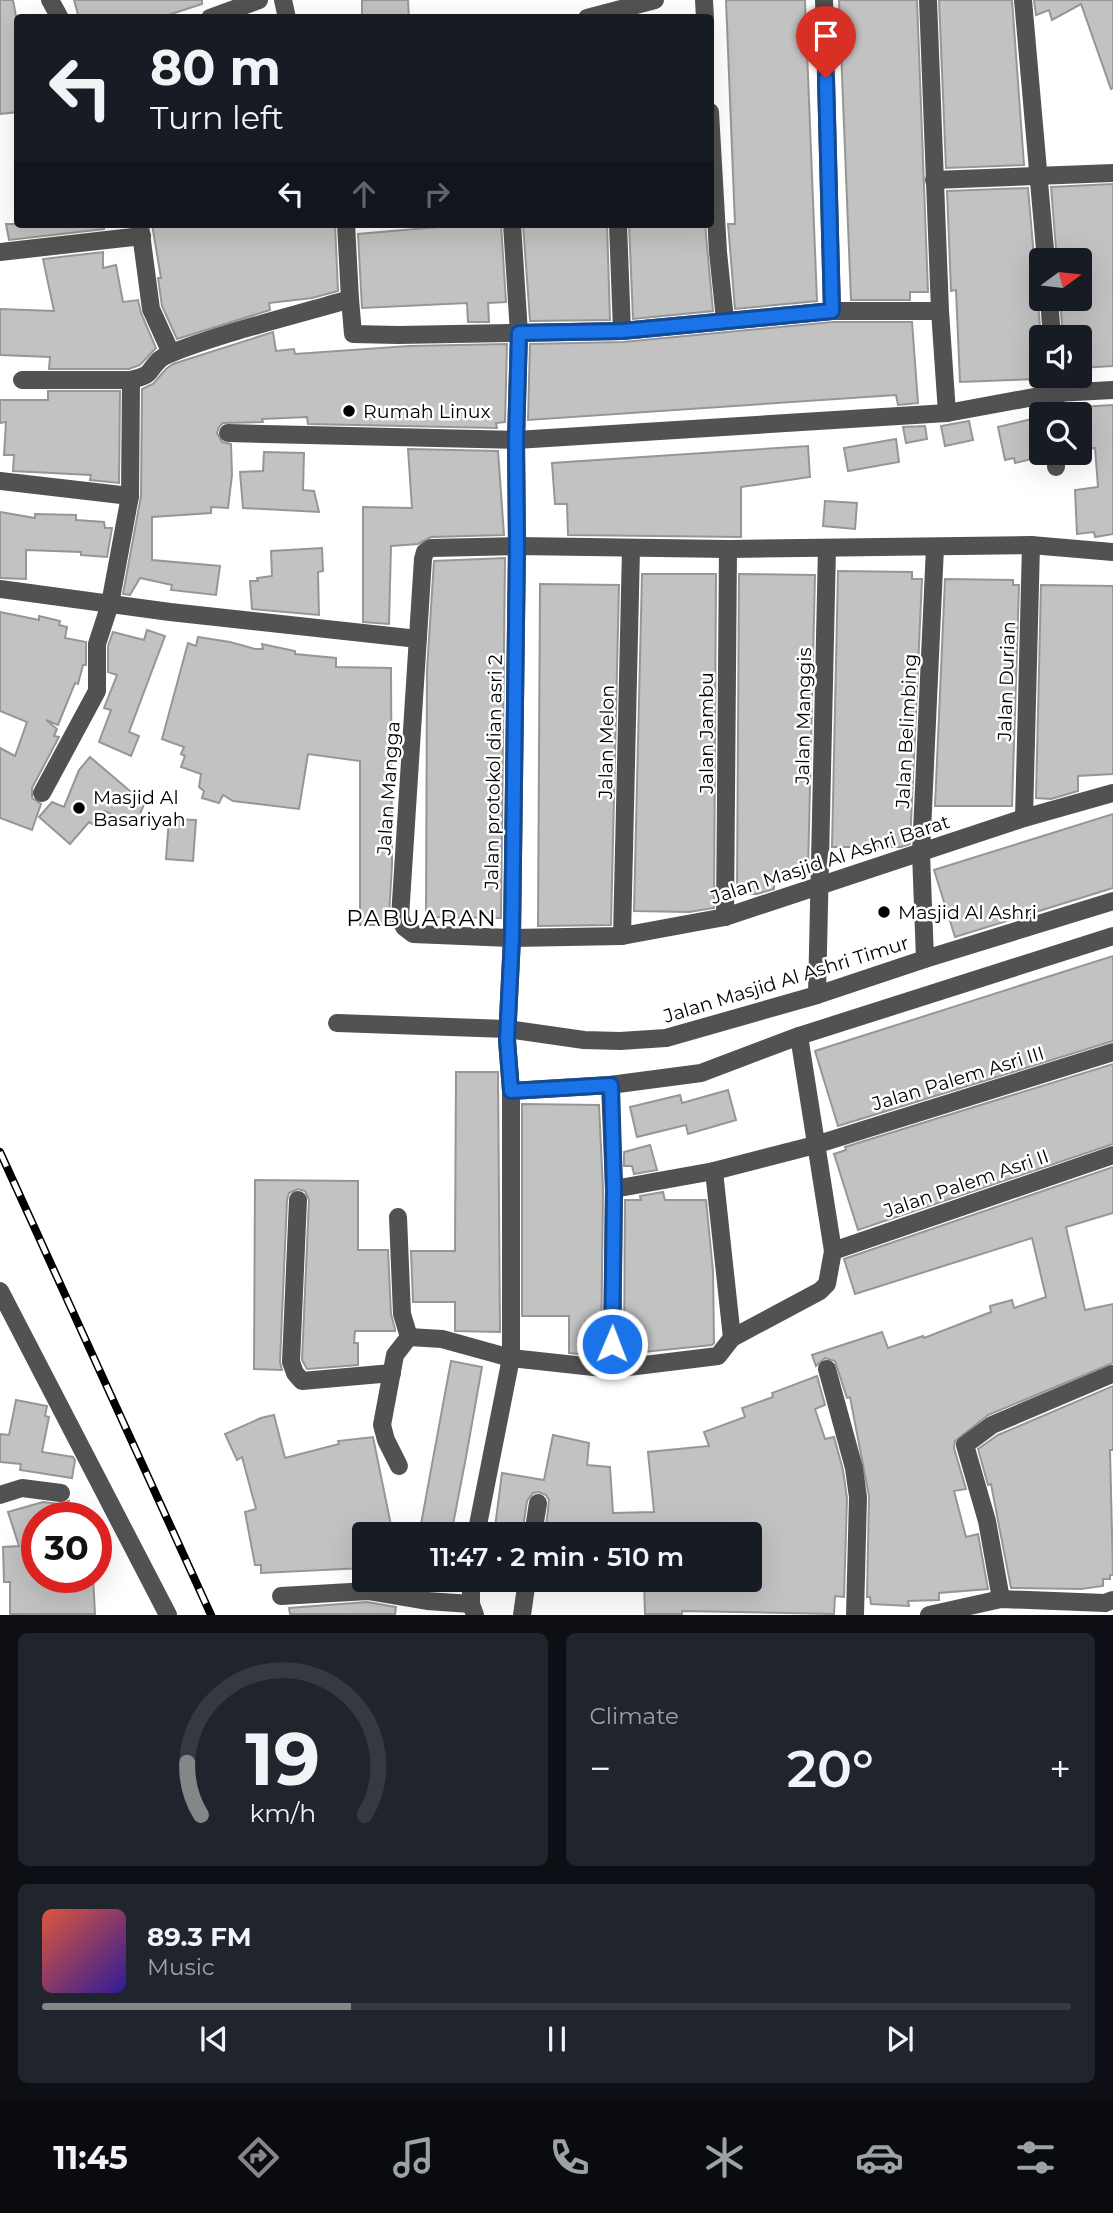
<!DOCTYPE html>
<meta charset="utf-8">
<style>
:root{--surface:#171b24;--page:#20242c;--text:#f1f3f6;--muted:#9ea1a6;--line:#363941;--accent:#858687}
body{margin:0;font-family:Montserrat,sans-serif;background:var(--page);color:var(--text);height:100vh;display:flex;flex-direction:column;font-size:26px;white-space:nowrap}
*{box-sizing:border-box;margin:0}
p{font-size:23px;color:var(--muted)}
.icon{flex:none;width:38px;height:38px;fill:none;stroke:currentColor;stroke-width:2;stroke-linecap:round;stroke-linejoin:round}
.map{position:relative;height:1615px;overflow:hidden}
.drawer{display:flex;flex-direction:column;gap:18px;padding:18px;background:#0d0f14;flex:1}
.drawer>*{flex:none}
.hud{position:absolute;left:14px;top:14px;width:700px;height:214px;border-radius:7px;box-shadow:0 7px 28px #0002;background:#171b24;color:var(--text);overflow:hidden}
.needle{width:46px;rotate:75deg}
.fabs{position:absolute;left:1029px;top:248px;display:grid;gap:14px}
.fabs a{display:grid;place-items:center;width:63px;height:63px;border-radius:7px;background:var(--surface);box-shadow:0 7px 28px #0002;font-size:35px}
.speed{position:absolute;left:21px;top:1502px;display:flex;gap:14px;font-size:35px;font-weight:700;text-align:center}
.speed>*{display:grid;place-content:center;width:91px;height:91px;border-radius:50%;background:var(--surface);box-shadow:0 7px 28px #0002;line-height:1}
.speed .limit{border:10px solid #d22;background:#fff;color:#111}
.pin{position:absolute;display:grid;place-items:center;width:60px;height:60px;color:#fff;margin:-72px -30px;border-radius:50% 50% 50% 0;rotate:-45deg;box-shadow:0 0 7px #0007}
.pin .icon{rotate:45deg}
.me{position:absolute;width:77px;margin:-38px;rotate:1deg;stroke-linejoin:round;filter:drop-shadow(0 0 5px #0008)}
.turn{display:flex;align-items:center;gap:24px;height:147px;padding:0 21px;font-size:32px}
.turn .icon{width:91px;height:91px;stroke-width:2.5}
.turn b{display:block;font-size:49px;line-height:60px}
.lanes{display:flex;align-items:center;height:66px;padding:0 21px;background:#0003;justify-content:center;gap:35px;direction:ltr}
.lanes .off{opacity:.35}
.big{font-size:52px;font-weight:600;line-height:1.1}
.drawer .tile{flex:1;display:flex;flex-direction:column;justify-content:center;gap:10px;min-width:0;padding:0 24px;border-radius:10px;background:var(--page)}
.drawer .dial{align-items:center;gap:0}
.dial svg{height:182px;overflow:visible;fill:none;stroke:var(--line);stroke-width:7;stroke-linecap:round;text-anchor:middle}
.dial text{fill:var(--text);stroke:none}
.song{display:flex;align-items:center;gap:21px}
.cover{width:84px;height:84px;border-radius:10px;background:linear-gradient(135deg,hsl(10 70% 55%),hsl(250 70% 35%))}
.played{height:7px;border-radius:4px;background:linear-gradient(90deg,var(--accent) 30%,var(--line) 30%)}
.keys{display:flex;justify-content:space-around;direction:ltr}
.heat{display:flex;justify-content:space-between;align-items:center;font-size:38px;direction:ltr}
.drawer .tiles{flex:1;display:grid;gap:18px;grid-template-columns:1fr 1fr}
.tile:last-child{grid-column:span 2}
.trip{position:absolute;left:352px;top:1522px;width:410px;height:70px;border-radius:7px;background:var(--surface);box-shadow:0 7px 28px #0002;font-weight:600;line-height:70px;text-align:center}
.tabs{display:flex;height:112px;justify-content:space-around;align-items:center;background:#090b0e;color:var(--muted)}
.tabs .icon{width:49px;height:49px}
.tabs .selected{color:var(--accent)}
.tabs b{font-size:32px;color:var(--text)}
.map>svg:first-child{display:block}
.building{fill:#c2c2c2;stroke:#969696;stroke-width:2}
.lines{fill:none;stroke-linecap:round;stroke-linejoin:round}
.minor{stroke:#525252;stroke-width:18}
.rail-casing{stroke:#000;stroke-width:8}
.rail{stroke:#fff;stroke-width:5;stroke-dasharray:16;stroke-linecap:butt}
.route-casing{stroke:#114b97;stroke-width:18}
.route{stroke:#1a73e8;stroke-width:12}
.poi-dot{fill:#000;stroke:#fff;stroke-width:2.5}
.labels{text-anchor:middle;stroke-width:5;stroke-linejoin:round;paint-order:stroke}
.poi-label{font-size:19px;fill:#000;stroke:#fff;text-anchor:start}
.street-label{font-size:19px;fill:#000;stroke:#fff}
.quarter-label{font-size:23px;letter-spacing:2px;fill:#000;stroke:#fff}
</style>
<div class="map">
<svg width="1113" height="1615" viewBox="0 0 1113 1615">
<rect width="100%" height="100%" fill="#fff"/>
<!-- building -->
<g class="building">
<path d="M0,0H13L18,27V112L0,114Z"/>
<path d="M74,0H202V4L159,18H79Z"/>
<path d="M362,0H408L409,18H362Z"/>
<path d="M726,0H805L817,301L735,309L728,224H735Z"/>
<path d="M839,0H917L928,292H910V300H851Z"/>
<path d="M939,0H1012L1024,165L946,168Z"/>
<path d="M1034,0H1113V88L1111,89L1081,4L1052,20L1049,10L1036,15Z"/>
<path d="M1113,184V366L1080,368V338H1063L1060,299H1080V261H1057L1051,187Z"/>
<path d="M1028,188L1041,338H1038L1039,379L960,382L956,290L951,291L947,191Z"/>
<path d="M6,224H105L104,229L9,240Z"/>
<path d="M152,224H335L338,291L312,298L269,303L270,310L177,339L162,306L158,278H161Z"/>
<path d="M439,224H501L506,302L488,303L489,322H468L467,303L362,308L358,234L438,227Z"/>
<path d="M523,224H607L610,320L530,321Z"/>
<path d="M629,224H705L713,311L633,319Z"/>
<path d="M103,252V268L116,265L123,302L138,300L141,313L156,348L140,365L129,369H49L50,357L0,355V309L54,311L43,259Z"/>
<path d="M833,322H912L918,403L898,405L896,395L528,420L530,344L623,342Z"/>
<path d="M273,332L276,351L294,349L295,354L409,346L507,344L505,422L496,423L497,428L308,424L307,417L262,419L263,422L223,423L219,427L217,433L222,442L231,444L232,475L228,508L211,507V513L152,517V560L220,566L216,595L171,590L172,585L140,578L130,595L123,594L141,496L142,389L153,384L166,369L173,364Z"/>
<path d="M48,391H120L119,483L90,480L91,475L13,471L14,455H4L6,422L0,423V400H48Z"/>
<path d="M1113,405V534L1095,537L1094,532L1077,534L1075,490L1098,487L1095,448L1080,449V407Z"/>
<path d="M1036,418L1041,453L1044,456L1015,463L1014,458L1005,460L998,427Z"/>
<path d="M969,421L973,440L945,446L941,426Z"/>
<path d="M925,426L927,439L906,443L903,427Z"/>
<path d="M896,439L899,462L848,471L844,448Z"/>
<path d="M808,446L810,477L741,487V537L568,535L567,504H555L552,463Z"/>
<path d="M408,449L498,451L504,535L431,537L418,544L391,546L389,624L363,622V507L412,508Z"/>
<path d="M264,452L304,453L303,490L314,491L319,512L243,508L240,472L263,471Z"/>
<path d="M825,501L857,503L855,529L823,526Z"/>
<path d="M0,512L35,518V514L76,515V520L104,522L105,528H112L107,557L81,555V552L26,550V579L0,578Z"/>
<path d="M322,548L323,571L318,572L319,615L252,609L250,581H258L257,578L272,576L271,551Z"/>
<path d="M505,558L501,918L426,917L427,670L434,561Z"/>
<path d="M838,571L912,572V579H922L910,844L901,847H832Z"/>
<path d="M642,574H716L714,908L689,912L634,911Z"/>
<path d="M739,574L815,575L808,871H786L774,878V889L757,894H737Z"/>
<path d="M945,579L1013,580V585H1019L1012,806H935Z"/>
<path d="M540,584L619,585L611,925L538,926Z"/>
<path d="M1041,585L1113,586V774L1078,776V791L1051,799L1036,798Z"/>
<path d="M0,612L39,620V616L60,621L59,625L67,627L65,638L86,642V665H83L78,684L75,683L58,725L46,720L57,729L54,736L59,737L32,788V798L41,804L32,830L0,818V748L15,756L27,722L0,711Z"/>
<path d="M147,630L165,636L129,732L139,736L131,756L99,742L111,710L104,708L117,675L108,672V646L113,632L144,640Z"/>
<path d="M198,637L230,642L255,649H263L262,644L295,651V654L336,658V667L391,668L392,865L389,916L391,925H360V761L308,754L299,809L233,801L223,795L219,803L202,798L204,791L199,787L201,774L181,767L185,756L181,754L184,747L162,739L188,643L196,646Z"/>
<path d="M90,757L137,797L145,802L136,824L104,811L92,824L89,822L70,844L39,817L52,802L64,807L79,770Z"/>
<path d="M1113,814V888L955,937L934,870Z"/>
<path d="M169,819L196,820L193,861L166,859Z"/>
<path d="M1113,956V1041L838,1126L815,1051Z"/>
<path d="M1113,1064V1144L858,1230L834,1154L846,1150L845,1147Z"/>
<path d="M456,1072H498L500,1332L455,1331V1302H413L411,1251H455Z"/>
<path d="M728,1090L736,1120L688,1134L686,1125L637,1137L630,1107L680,1095L682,1103Z"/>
<path d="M522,1104L599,1105L603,1189L601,1356L569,1353V1316H522Z"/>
<path d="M650,1145L657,1170L634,1174L632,1166H624V1152Z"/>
<path d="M1113,1167V1213L1066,1227L1085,1310L1113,1304V1363L988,1415L955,1441L954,1448L966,1489L954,1491L966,1537L978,1534L988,1589L939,1593V1600L908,1601L909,1606L871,1604L870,1597H867L869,1496L850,1397L847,1398L835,1361L825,1358L816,1366L812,1355L882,1332L888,1348L923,1336L924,1338L991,1312L990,1306L1012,1300L1014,1308L1046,1297L1032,1238L855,1294L844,1259Z"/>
<path d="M255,1180L358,1181V1250H388L391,1314L395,1329V1331H355L354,1343H358V1365L307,1369L302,1360L309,1200L305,1191L298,1189L289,1193L287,1200L280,1362L282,1370L254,1369Z"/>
<path d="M663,1192L665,1200H706L713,1271L714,1343L712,1345L624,1354L625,1200H641L640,1196Z"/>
<path d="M451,1361L482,1367L466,1457L451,1535H419Z"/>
<path d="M817,1376L825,1405L815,1409L825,1439L834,1437L843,1470L847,1498L844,1597L835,1596L834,1614L682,1611V1614H645L644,1580H749V1535H545L549,1500L546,1495L539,1492L533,1493L527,1501L522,1535H494L502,1473L544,1480L553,1435L589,1443L587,1465L610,1467L613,1513L654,1512L648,1452L709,1446L704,1432L745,1417L742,1408L773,1397L772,1393Z"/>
<path d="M1113,1386V1450H1110L1113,1575H1110V1579H1103V1586L1081,1589L1011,1588L991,1484L988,1485L978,1449L998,1435Z"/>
<path d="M16,1400L47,1406L45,1416L49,1417L42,1452L73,1457L75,1460L72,1478L20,1470L21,1464L0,1462V1434L9,1435Z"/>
<path d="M274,1415L285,1458L339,1444L338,1441L373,1437L393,1535H364V1568L261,1573V1565H255L245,1512L256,1509L242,1457L237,1460L225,1434L261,1418Z"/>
<path d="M69,1501L67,1517H37V1577H93L95,1614H10V1582H4L3,1547L19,1546L8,1512L43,1502L60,1504Z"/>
<path d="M367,1602L396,1607L395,1614H290L289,1608Z"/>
</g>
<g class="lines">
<!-- minor -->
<g class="minor">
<path d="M50,0L60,18"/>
<path d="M283,0L287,18"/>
<path d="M704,0L705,18"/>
<path d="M824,0L832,311"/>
<path d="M928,0L940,311L947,413"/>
<path d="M1023,0L1046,261"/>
<path d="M210,18L259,0"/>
<path d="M587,18L655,0"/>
<path d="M710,112L718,252L725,320"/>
<path d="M934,180L1113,173"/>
<path d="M618,224L622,331"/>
<path d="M140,226L151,309L171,353"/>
<path d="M0,252L142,236"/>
<path d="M350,299L353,334L398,335L622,331L832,311H940"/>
<path d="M1049,299L1052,338"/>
<path d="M1055,376L1056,415"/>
<path d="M22,380H131C137,378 146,377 150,371C157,362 158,359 169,354C228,331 289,317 350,299L346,224"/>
<path d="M228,433L516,440L947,413L1056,393L1113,390"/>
<path d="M1056,467V453"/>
<path d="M0,481L130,496"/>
<path d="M1113,552L1031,545L728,549L517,546L431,548L425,552L423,559L400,917L404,927L413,934L512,938L622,936L725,917L1024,818L1113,793"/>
<path d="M0,589L170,612L418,639"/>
<path d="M42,793L97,691V644L110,604L130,496L131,380"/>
<path d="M1024,818L1031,545"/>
<path d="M725,917L728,549"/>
<path d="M622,936L631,549"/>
<path d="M925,959L921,853L935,547"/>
<path d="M817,995L827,548"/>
<path d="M337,1023L507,1029L584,1040L620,1041L666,1038L817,995L925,959L1113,901"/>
<path d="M610,1085L614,1189L612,1369"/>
<path d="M511,1091L610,1085L701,1073L799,1036L1113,936"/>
<path d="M714,1171L732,1338"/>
<path d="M614,1189L714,1171L815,1145L1113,1052"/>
<path d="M298,1200L291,1362L295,1373L302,1381L392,1373"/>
<path d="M398,1217L402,1314L409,1337"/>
<path d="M833,1251L1113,1155"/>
<path d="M0,1291L168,1615"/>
<path d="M409,1337L442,1339L511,1358L612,1369L718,1356L732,1338L820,1291L827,1284L833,1251L799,1036"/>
<path d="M827,1369L854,1468L858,1497L855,1615"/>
<path d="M399,1466L386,1440L382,1425L395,1355L409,1337"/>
<path d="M0,1495L22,1488L61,1493"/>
<path d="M476,1535L511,1358V1091L507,1040L512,938L517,546L516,440L519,333L512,224"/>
<path d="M533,1535L538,1503"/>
<path d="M471,1580V1604L475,1615"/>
<path d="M281,1596L368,1591L427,1601L471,1604"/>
<path d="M1001,1599L987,1521L965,1445L992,1425L1112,1374"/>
<path d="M522,1615L527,1580"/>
<path d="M929,1615L1001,1599L1105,1603L1113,1600"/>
</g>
<!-- rail casing -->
<g class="rail-casing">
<path id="rail" d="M0,1152L211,1615"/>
</g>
<!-- rail -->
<use href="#rail" class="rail"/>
</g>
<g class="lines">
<!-- route casing -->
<g class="route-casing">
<path id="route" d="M612,1344L614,1189L611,1085L511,1091L507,1040L512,938L517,547L516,440L519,333L622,331L832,311L826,78"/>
</g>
<!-- route -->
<use href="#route" class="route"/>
</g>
<!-- markers -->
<g class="poi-dot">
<circle cx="349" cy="411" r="7"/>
<circle cx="79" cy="808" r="7"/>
<circle cx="884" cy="912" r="7"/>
</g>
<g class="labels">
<!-- poi labels -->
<g class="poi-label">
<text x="363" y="418">Rumah Linux</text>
<text x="93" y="804">Masjid Al<tspan x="93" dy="22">Basariyah</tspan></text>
<text x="898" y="919">Masjid Al Ashri</text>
</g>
<!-- street labels -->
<g class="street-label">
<text transform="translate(1006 681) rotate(-88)" y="7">Jalan Durian</text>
<text transform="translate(803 716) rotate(-89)" y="7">Jalan Manggis</text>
<text transform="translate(906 731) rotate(-87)" y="7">Jalan Belimbing</text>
<text transform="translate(706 733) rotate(-90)" y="7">Jalan Jambu</text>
<text transform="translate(606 742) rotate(-89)" y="7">Jalan Melon</text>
<text transform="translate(493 772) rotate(-89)" y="7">Jalan protokol dian asri 2</text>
<text transform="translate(388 788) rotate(-86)" y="7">Jalan Mangga</text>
<text transform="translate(830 859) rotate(-18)" y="7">Jalan Masjid Al Ashri Barat</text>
<text transform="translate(786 979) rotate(-17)" y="7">Jalan Masjid Al Ashri Timur</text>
<text transform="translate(958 1078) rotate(-17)" y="7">Jalan Palem Asri III</text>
<text transform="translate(966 1183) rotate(-19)" y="7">Jalan Palem Asri II</text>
</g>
<!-- quarter labels -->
<g class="quarter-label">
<text x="422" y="926">PABUARAN</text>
</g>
</g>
</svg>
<div class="fabs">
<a><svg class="needle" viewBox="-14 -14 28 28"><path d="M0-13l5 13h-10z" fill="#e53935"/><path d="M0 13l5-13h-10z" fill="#9ea1a6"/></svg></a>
<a><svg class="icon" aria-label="sound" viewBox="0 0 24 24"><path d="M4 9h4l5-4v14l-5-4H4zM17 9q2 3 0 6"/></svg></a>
<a><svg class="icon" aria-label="search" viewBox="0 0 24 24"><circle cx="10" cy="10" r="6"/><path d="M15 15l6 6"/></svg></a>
</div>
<div class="speed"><div class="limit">30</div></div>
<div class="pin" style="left:826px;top:78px;background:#d93025"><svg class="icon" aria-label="arrive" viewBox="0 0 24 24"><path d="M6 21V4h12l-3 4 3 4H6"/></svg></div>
<svg class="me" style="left:612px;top:1344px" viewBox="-20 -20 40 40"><circle r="17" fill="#1a73e8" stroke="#fff" stroke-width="3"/><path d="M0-11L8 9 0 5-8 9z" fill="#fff"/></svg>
<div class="trip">11:47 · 2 min · 510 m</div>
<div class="hud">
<div class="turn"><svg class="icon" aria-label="left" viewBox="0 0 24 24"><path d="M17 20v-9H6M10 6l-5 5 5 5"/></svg><div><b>80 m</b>Turn left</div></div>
<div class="lanes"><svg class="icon" aria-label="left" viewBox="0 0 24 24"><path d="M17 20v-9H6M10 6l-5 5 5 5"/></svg><svg class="icon off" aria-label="ahead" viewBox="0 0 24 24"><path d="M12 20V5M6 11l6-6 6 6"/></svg><svg class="icon off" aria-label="right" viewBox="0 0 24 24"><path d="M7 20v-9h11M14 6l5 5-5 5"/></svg></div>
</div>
</div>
<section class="drawer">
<div class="tiles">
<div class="tile dial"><svg viewBox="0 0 100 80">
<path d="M14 69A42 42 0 1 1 86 69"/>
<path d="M14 69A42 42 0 0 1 8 46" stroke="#858687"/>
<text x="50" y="56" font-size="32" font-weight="700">19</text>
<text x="50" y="72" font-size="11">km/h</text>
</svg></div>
<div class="tile"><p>Climate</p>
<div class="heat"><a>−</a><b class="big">20°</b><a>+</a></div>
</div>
<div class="tile">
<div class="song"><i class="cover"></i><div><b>89.3 FM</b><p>Music</p></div></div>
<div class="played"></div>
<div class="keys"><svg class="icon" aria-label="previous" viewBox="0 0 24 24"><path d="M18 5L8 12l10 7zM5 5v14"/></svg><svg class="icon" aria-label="pause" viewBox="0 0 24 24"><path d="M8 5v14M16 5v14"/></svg><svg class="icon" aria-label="next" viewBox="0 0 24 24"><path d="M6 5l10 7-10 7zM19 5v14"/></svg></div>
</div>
</div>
</section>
<nav class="tabs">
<b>11:45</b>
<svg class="icon selected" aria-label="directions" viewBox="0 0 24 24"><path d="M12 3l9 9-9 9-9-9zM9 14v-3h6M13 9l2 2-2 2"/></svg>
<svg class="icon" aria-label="music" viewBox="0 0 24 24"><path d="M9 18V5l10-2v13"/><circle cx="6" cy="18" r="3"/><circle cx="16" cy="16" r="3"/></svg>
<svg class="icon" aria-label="phone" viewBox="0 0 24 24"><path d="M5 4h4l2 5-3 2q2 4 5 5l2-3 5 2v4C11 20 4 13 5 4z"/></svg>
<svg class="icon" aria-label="climate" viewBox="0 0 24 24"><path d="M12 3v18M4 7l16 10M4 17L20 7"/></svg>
<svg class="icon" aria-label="car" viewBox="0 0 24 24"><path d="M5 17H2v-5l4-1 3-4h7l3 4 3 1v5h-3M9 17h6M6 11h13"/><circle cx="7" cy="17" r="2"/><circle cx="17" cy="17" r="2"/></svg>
<svg class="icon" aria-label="filters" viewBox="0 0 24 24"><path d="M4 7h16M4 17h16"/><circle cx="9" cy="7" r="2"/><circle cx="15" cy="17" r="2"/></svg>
</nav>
